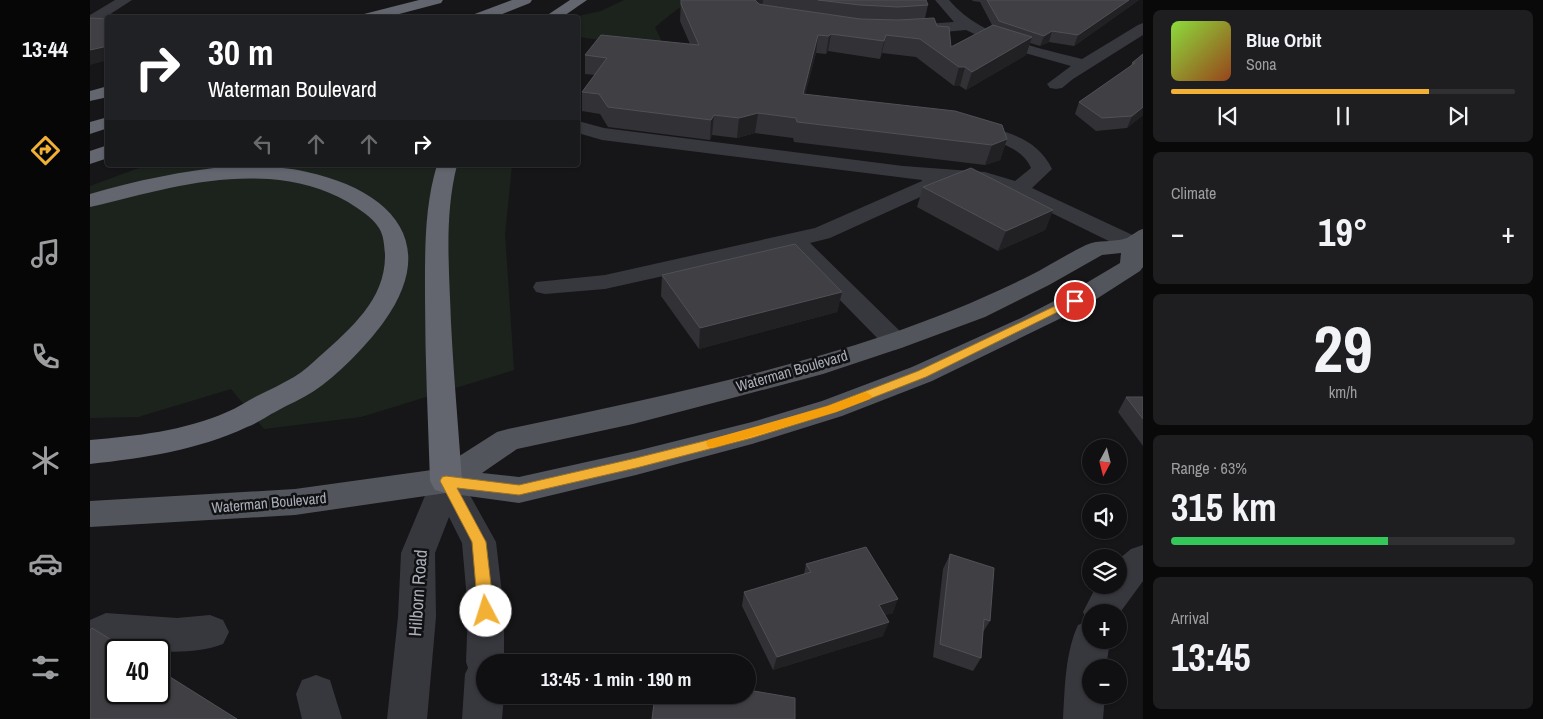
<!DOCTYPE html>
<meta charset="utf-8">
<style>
:root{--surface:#101012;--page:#1e1e20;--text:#f1f3f6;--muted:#9c9d9f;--line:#303032;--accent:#f2b134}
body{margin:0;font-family:"Archivo Narrow",sans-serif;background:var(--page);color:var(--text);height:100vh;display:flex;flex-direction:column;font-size:19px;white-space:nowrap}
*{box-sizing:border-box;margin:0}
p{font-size:16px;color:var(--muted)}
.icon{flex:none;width:28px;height:28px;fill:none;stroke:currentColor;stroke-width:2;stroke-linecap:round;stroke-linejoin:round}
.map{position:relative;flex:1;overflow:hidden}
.sheet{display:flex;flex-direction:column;gap:10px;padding:10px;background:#09090a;width:400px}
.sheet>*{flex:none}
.top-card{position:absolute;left:15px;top:15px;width:475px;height:152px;border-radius:5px;box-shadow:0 1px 4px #0004,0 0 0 1px var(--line);background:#202124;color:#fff;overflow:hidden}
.needle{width:32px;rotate:187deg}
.tools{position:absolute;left:992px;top:439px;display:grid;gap:10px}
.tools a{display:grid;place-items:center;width:45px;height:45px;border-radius:50%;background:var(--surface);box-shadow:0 1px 4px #0004,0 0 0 1px var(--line);font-size:25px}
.speed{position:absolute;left:15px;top:639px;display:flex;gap:10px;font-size:25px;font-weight:700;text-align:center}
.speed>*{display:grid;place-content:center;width:65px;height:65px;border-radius:50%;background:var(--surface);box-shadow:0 1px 4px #0004,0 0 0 1px var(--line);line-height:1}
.speed .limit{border:2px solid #111;border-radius:8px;background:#fff;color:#111}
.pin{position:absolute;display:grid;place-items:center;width:42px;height:42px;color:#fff;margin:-21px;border:2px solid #fff;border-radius:50%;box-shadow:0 1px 5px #0007}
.me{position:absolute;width:55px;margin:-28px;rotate:355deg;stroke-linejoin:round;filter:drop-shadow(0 0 4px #0008)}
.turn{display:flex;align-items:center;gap:18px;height:105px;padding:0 20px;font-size:22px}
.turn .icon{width:65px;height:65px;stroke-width:2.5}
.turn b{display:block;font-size:35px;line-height:42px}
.lanes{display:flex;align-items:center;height:48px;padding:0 20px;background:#0003;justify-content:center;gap:25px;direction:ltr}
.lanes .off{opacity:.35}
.big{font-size:38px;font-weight:800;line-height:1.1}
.sheet .tile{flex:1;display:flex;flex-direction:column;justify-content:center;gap:8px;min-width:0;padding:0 18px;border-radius:8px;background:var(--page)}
.sheet .dial{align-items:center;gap:0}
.dial b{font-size:65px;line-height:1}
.song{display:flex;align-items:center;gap:15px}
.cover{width:60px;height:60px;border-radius:8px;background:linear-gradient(135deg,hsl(90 70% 55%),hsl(20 70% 35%))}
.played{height:5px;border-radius:2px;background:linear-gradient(90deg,var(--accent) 75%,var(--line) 75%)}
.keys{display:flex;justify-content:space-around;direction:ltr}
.heat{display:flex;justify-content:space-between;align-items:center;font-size:28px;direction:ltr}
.charge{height:8px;border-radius:4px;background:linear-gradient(90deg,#34c759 63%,var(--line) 0)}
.trip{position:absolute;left:386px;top:654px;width:280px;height:50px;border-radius:25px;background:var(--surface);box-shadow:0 1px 4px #0004,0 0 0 1px var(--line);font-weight:800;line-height:50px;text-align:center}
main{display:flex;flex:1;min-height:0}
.dock{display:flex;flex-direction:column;width:90px;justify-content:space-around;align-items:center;background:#060607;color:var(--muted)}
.dock .icon{width:35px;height:35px}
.dock .current{color:var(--accent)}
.dock b{font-size:22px;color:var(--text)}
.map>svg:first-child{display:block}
.green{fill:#1c231d}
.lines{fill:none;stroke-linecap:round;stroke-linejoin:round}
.minor{fill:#37383d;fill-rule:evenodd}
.major{fill:#53555c;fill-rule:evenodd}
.highway{fill:#63666e;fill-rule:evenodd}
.wall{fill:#323236}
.shaded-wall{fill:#212124}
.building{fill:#3f3f44;stroke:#4f5156}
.route{fill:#f2b134;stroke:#9d7322}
.slow{fill:#f59e0b}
.labels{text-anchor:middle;stroke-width:5;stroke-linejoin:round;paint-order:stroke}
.street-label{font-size:15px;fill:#a8adb8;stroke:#111113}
.near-street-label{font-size:18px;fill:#a8adb8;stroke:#111113}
</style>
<main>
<nav class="dock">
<b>13:44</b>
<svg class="icon current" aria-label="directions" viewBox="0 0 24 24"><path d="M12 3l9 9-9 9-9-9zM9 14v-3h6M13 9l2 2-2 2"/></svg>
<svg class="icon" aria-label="music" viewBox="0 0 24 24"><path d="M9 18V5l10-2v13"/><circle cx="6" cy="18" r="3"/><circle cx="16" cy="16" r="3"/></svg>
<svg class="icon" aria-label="phone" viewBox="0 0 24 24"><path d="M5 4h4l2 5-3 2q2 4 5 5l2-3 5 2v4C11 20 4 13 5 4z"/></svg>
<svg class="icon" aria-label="climate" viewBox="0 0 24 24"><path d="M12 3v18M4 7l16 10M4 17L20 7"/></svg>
<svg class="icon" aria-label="car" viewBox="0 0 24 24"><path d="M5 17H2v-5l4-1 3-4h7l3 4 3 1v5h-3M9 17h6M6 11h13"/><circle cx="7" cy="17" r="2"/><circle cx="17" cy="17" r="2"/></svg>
<svg class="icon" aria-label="filters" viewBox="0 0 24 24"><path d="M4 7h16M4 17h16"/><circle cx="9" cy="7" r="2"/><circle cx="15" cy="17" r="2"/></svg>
</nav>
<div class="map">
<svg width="1053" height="719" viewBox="0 0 1053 719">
<rect width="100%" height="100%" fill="#161618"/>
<!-- green -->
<g class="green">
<path d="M534,0H604L586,10L565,27L575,49L489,37L488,39V18H479L511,11Z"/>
<path d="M57,165H422L415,234L424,370L271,417L174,429L141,389L48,417L0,418V186Z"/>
</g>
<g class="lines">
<!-- minor -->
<g class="minor">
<path d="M25,0H42L5,24L0,25V15Z"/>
<path d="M845,0H859C891,38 946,47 992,59L1048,25L1053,23V35L983,79L972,88L966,89L960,88L957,84L981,66L910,46L876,30L821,35L816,33L813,30L816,27L821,25L864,22Z"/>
<path d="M488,121L514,128L813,166L895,172L925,181L941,168C931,144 898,140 875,133L873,129L875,125L882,123C914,131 947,137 962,169L942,188L1051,239L1053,246L1051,249L1043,251L1035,249L921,193L893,184L853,181V184L850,188L740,238L720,243L814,335L818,341L814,347L805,350L796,347L699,248L515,289L455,294L446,292L443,287L446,282L515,275L725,228L832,181V180L512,140L488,133Z"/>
<path d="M356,469L367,472L406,542L414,611V662H395V695H414L412,719H372L375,674L378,668L376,662L378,611L372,543L359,517L345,553L346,617L337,719H297L308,617L311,553L345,472Z"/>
<path d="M1053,545V581L1029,614L1001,612V640H1020L1016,668H1001V695H1015L1013,719H973C975,688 975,653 988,625L997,621L993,612L1007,585H1029V559L1041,549Z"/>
<path d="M16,613L87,618L120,615L133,620L139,632L133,644C99,657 60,650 24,648L14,659L0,664V620Z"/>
<path d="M226,675L240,680L252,719H212L206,694L212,680Z"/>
</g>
<!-- major -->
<path class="major" d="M1053,229V267L1050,271L994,307L842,381L752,416L662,444L546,475L429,503L356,493L205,515L0,527V501L205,489L349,469L407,432L418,429C545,402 673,376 796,335C845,318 893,299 939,276C959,266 977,254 996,245C1008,239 1024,243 1037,238C1043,235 1046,231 1053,229ZM1031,253L1030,263L976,295L931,318L822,367L732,401L662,422L546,451L429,477L392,473L427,449L543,424L646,397L733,374L814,347L895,317L959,285L1012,255Z"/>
<!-- highway -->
<g class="highway">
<path d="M329,0H353L351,3L294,18H268L270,15Z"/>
<path d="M422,0H442L440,3L402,18H380L382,15Z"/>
<path d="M480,0H497L471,18H453Z"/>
<path d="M18,86V97L0,101V91Z"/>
<path d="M18,117V128L0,134V122Z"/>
<path d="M18,145V158L0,164V151Z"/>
<path d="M347,165H367C356,209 358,253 360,298C362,359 368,420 372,481L367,490L356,493L345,490L340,481C338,420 335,359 335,298C335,253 334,208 347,165Z"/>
<path d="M142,166C167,167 192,166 217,172C300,190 352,242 293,323C277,345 247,376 224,391C212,399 199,404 187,411C177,416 168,423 157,427C108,450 54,458 0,464V440C46,436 94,431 137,412C147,408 157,401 167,396C179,390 192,384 204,377C214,371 222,363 230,356C261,328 296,299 295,254C294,245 294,236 289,228C282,217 269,209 258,202C233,188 207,181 179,179C115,175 60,193 0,207V194C47,180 93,171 142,166Z"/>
</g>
</g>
<!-- wall -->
<g class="wall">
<path d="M591,0H836L838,5L835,18L847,26L861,47L902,25L890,2L883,1L882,0H1049L984,46L959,42L950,46L940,43L936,55L876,90L870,86H864L826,57L792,53L790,59L738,51L736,54L726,53L715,94L917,139L910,160L895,165L704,142L703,138L665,133L647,138L622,135L620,140L518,127L510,114L492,111V92L505,75L495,74V55L600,44L590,21Z"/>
<path d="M1053,54V115L1037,128L1006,131L985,114L989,102L1040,67L1042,63Z"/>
<path d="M833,187L963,210L955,230L908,251L827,207Z"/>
<path d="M572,275L752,292L747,312L609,349L571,296Z"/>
<path d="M1036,397H1053V446L1028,412Z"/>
<path d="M860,554L900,621L893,632L891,658L883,671L843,657L853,569Z"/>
<path d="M716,564L803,613L795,615L793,636L683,670L652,606L654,592L714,574Z"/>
</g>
<!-- shaded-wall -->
<g class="shaded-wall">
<path d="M665,0H673L672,10Z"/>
<path d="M1039,0H1049L984,46L988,35Z"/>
<path d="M962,31L959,42L950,46L954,36Z"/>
<path d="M741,34L738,51L736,54L739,36Z"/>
<path d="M728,35L726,53L710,114L713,94Z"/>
<path d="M796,35L792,53L790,59L794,41Z"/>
<path d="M942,37L936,55L876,90L882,72Z"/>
<path d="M18,46V60L0,65V50Z"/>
<path d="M869,67H875L870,86H864Z"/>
<path d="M1053,107V115L1037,128L1042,116Z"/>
<path d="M668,113L665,133L647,138L649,118Z"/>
<path d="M624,115L622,135L620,140L621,120Z"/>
<path d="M917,139L910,160L895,165L902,145Z"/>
<path d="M963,210L955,230L908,251L916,231Z"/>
<path d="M752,292L747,312L609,349L610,328Z"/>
<path d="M808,599L803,613L783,619L789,605Z"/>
<path d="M799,622L793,636L683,670L687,657Z"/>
</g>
<!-- building -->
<g class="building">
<path d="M591,0H665L669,4L674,5L770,19L808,20L844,18L847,26L859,27L861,47L903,25L942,37L882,72L875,67H869L830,39L796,35L794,41L741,34L739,36L728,35L713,94L865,111L912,125L917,139L902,145L707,122L706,118L668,113L649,118L624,115L621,120L518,107L509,94L492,92L517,58L495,55L511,35L609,45L591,4Z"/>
<path d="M728,0H836L838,5L808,7L770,5Z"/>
<path d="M897,0H1039L988,35L962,31L954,36L909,21Z"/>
<path d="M0,18L18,19V46L0,50Z"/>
<path d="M1053,54V107L1042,116L1012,118L989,102L1045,63H1042Z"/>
<path d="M881,168L963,210L916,231L833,187Z"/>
<path d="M705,244L752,292L610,328L572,275Z"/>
<path d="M1036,397H1053V419Z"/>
<path d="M776,547L808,599L789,605L799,622L687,657L654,592L721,572L716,564Z"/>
<path d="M860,554L904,568L900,621L894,619L891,658L850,644Z"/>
<path d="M2,628L38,650H26V692H69V670L147,719H0V630Z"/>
<path d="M658,690L705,698V719H562L565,695H658Z"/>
</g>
<!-- route -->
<path class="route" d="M982,298H989L990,301L836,377L746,412L662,438L546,468L429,495L367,488L396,542L404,611L401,616L396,618L390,616L388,611L382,542L350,481L352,477L356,476L429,485L546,458L662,429L737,406L828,371Z"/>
<!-- slow -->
<path class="slow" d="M776,392L782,396L780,399L746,412L623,448L618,447L616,443L618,440L738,406Z"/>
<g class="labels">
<!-- street labels -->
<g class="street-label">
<text transform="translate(702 371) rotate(-16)" y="5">Waterman Boulevard</text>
<text transform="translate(179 503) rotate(-5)" y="5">Waterman Boulevard</text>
</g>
<!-- near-street labels -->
<g class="near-street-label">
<text transform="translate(328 593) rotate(-86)" y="6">Hilborn Road</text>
</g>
</g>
</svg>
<div class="tools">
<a><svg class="needle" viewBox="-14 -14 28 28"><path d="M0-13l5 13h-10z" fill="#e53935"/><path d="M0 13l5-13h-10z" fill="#9c9d9f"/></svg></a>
<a><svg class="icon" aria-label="sound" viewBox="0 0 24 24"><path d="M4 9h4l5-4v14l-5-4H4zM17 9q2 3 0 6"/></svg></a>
<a><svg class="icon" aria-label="layers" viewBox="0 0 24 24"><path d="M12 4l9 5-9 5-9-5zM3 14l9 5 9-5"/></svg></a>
<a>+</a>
<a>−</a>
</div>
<div class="speed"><div class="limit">40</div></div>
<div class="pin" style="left:985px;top:301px;background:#d93025"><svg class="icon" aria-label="arrive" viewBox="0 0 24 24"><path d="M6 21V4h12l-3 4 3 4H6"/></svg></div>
<svg class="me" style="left:396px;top:611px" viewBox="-20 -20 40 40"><circle r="19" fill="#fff"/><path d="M0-13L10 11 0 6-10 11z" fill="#f2b134"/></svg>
<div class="trip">13:45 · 1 min · 190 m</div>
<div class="top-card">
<div class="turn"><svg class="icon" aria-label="right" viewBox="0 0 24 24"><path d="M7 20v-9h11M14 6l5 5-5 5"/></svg><div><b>30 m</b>Waterman Boulevard</div></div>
<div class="lanes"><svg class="icon off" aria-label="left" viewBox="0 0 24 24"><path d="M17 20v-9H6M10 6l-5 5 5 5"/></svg><svg class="icon off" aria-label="ahead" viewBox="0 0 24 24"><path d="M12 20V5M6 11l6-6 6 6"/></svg><svg class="icon off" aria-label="ahead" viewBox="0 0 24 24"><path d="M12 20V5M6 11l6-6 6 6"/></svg><svg class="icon" aria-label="right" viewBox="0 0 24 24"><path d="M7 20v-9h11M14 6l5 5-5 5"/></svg></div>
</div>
</div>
<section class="sheet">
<div class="tile">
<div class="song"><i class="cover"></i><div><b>Blue Orbit</b><p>Sona</p></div></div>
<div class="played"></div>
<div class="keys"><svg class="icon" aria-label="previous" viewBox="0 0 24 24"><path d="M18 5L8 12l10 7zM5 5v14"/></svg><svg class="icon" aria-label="pause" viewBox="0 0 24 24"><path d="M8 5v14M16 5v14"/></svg><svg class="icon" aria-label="next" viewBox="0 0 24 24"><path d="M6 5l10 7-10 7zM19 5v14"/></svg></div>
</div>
<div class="tile"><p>Climate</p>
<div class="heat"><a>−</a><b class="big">19°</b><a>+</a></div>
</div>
<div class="tile dial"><b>29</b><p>km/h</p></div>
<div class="tile"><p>Range · 63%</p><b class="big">315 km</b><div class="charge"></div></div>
<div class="tile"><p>Arrival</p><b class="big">13:45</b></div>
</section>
</main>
